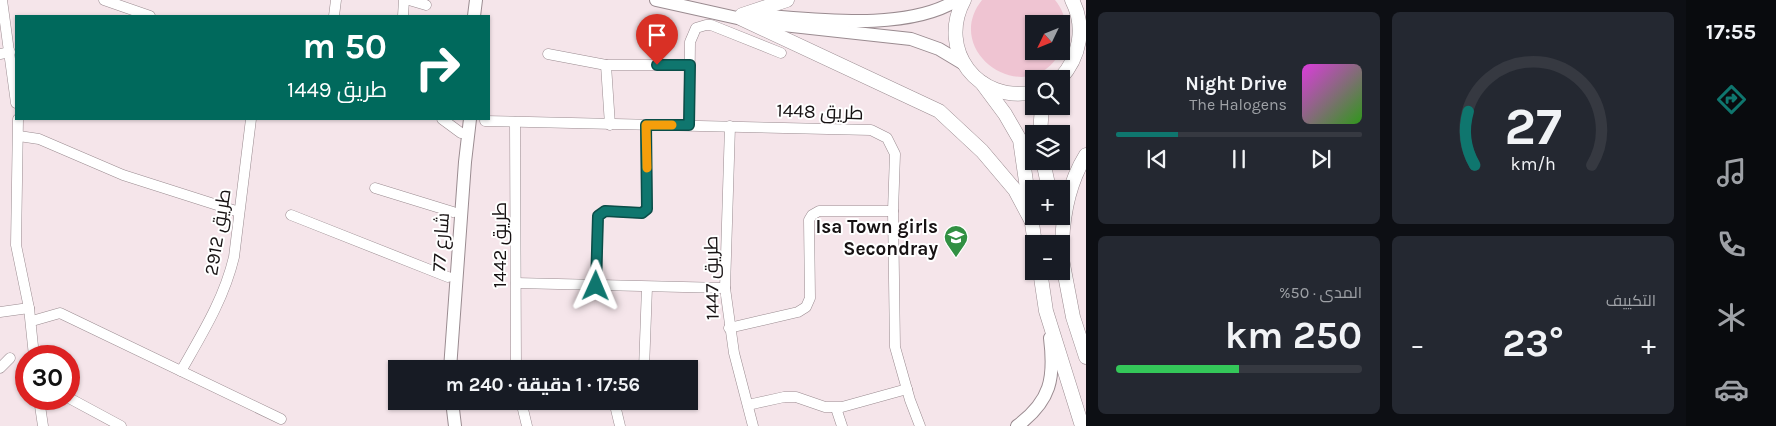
<!DOCTYPE html>
<html lang="ar">
<meta charset="utf-8">
<style>
:root{--surface:#171b24;--page:#242831;--text:#f1f3f6;--muted:#9ea1a6;--line:#363941;--accent:#0f766e}
body{margin:0;font-family:Karla,Cairo,sans-serif;background:var(--page);color:var(--text);direction:rtl;height:100vh;display:flex;flex-direction:column;font-size:19px;white-space:nowrap}
*{box-sizing:border-box;margin:0}
p{font-size:16px;color:var(--muted)}
.icon{flex:none;width:28px;height:28px;fill:none;stroke:currentColor;stroke-width:2;stroke-linecap:round;stroke-linejoin:round}
.map{position:relative;flex:1;overflow:hidden;direction:ltr}
.drawer{display:flex;flex-direction:column;gap:12px;padding:12px;background:#0d0f14;width:600px}
.drawer>*{flex:none}
.guide{position:absolute;left:15px;top:15px;width:475px;height:105px;border-radius:0px;box-shadow:0 1px 4px #0004;direction:rtl;background:#00695c;color:#fff;overflow:hidden}
.needle{width:32px;rotate:227deg}
.buttons{position:absolute;left:1025px;top:15px;display:grid;gap:10px}
.buttons a{display:grid;place-items:center;width:45px;height:45px;border-radius:0px;background:var(--surface);box-shadow:0 1px 4px #0004;font-size:25px}
.speed{position:absolute;left:15px;top:345px;display:flex;gap:10px;font-size:25px;font-weight:700;text-align:center}
.speed>*{display:grid;place-content:center;width:65px;height:65px;border-radius:50%;background:var(--surface);box-shadow:0 1px 4px #0004;line-height:1}
.speed .limit{border:8px solid #d22;background:#fff;color:#111}
.pin{position:absolute;display:grid;place-items:center;width:42px;height:42px;color:#fff;margin:-51px -21px;border-radius:50% 50% 50% 0;rotate:-45deg;box-shadow:0 0 5px #0007}
.pin .icon{rotate:45deg}
.me{position:absolute;width:55px;margin:-28px;rotate:1deg;stroke-linejoin:round;filter:drop-shadow(0 0 4px #0008)}
.turn{display:flex;align-items:center;gap:18px;height:105px;padding:0 20px;font-size:22px}
.turn .icon{width:65px;height:65px;stroke-width:2.5}
.turn b{display:block;font-size:35px;line-height:42px}
.big{font-size:38px;font-weight:700;line-height:1.1}
.drawer .widget{flex:1;display:flex;flex-direction:column;justify-content:center;gap:8px;min-width:0;padding:0 18px;border-radius:8px;background:var(--page)}
.drawer .dial{align-items:center;gap:0}
.dial svg{height:130px;overflow:visible;fill:none;stroke:var(--line);stroke-width:7;stroke-linecap:round;text-anchor:middle}
.dial text{fill:var(--text);stroke:none}
.song{display:flex;align-items:center;gap:15px}
.cover{width:60px;height:60px;border-radius:8px;background:linear-gradient(135deg,hsl(300 70% 55%),hsl(110 70% 35%))}
.played{height:5px;border-radius:2px;background:linear-gradient(90deg,var(--accent) 25%,var(--line) 25%)}
.keys{display:flex;justify-content:space-around;direction:ltr}
.heat{display:flex;justify-content:space-between;align-items:center;font-size:28px;direction:ltr}
.charge{height:8px;border-radius:4px;background:linear-gradient(90deg,#34c759 50%,var(--line) 0)}
.drawer .tiles{flex:1;display:grid;gap:12px;grid-template-columns:repeat(2,1fr)}
.trip{position:absolute;left:388px;top:360px;width:310px;height:50px;border-radius:0px;background:var(--surface);box-shadow:0 1px 4px #0004;font-weight:700;line-height:50px;text-align:center;direction:rtl}
main{display:flex;flex:1;min-height:0}
.tab-bar{display:flex;flex-direction:column;width:90px;justify-content:space-around;align-items:center;background:#090b0e;color:var(--muted)}
.tab-bar .icon{width:35px;height:35px}
.tab-bar .selected{color:var(--accent)}
.tab-bar b{font-size:22px;color:var(--text)}
.map>svg:first-child{display:block}
.green{fill:#efc4d2}
.lines{fill:none;stroke-linecap:round;stroke-linejoin:round}
.minor-casing{stroke:#9a8b90;stroke-width:11}
.tertiary-casing{stroke:#9a8b90;stroke-width:14}
.secondary-casing{stroke:#9a8b90;stroke-width:15}
.minor{stroke:#fff;stroke-width:10}
.tertiary{stroke:#fff;stroke-width:12}
.secondary{stroke:#fff;stroke-width:14}
.route-casing{stroke:#0a4d48;stroke-width:12}
.route{stroke:#0f766e;stroke-width:9}
.slow{stroke:#f59e0b;stroke-width:9}
.labels{text-anchor:middle;stroke-width:4;stroke-linejoin:round;paint-order:stroke}
.street-label{font-size:19px;fill:#171213;stroke:#fff}
.poi-label{font-size:19px;font-weight:bold;fill:#171213;stroke:#fff;text-anchor:end}
</style>
<main>
<nav class="tab-bar">
<b>17:55</b>
<svg class="icon selected" aria-label="directions" viewBox="0 0 24 24"><path d="M12 3l9 9-9 9-9-9zM9 14v-3h6M13 9l2 2-2 2"/></svg>
<svg class="icon" aria-label="music" viewBox="0 0 24 24"><path d="M9 18V5l10-2v13"/><circle cx="6" cy="18" r="3"/><circle cx="16" cy="16" r="3"/></svg>
<svg class="icon" aria-label="phone" viewBox="0 0 24 24"><path d="M5 4h4l2 5-3 2q2 4 5 5l2-3 5 2v4C11 20 4 13 5 4z"/></svg>
<svg class="icon" aria-label="climate" viewBox="0 0 24 24"><path d="M12 3v18M4 7l16 10M4 17L20 7"/></svg>
<svg class="icon" aria-label="car" viewBox="0 0 24 24"><path d="M5 17H2v-5l4-1 3-4h7l3 4 3 1v5h-3M9 17h6M6 11h13"/><circle cx="7" cy="17" r="2"/><circle cx="17" cy="17" r="2"/></svg>
</nav>
<section class="drawer">
<div class="tiles">
<div class="widget dial"><svg viewBox="0 0 100 80">
<path d="M14 69A42 42 0 1 1 86 69"/>
<path d="M14 69A42 42 0 0 1 10 36" stroke="#0f766e"/>
<text x="50" y="56" font-size="32" font-weight="700">27</text>
<text x="50" y="72" font-size="11">km/h</text>
</svg></div>
<div class="widget">
<div class="song"><i class="cover"></i><div><b>Night Drive</b><p>The Halogens</p></div></div>
<div class="played"></div>
<div class="keys"><svg class="icon" aria-label="previous" viewBox="0 0 24 24"><path d="M18 5L8 12l10 7zM5 5v14"/></svg><svg class="icon" aria-label="pause" viewBox="0 0 24 24"><path d="M8 5v14M16 5v14"/></svg><svg class="icon" aria-label="next" viewBox="0 0 24 24"><path d="M6 5l10 7-10 7zM19 5v14"/></svg></div>
</div>
<div class="widget"><p>التكييف</p>
<div class="heat"><a>−</a><b class="big">23°</b><a>+</a></div>
</div>
<div class="widget"><p>المدى · 50%</p><b class="big">250 km</b><div class="charge"></div></div>
</div>
</section>
<div class="map">
<svg width="1086" height="426" viewBox="0 0 1086 426">
<rect width="100%" height="100%" fill="#f5e5ea"/>
<!-- green -->
<path class="green" d="M982,0H1055C1067,14 1069,34 1061,51V24H1034V51H1061C1029,112 940,53 982,0Z"/>
<g class="lines">
<!-- minor casing -->
<g class="minor-casing">
<g id="minor">
<path d="M2,0L16,103"/>
<path d="M104,0L150,16"/>
<path d="M409,0L426,5"/>
<path d="M334,16L336,0"/>
<path d="M403,16L404,0"/>
<path d="M0,54L10,52"/>
<path d="M548,54L606,65H690"/>
<path d="M606,65L610,125"/>
<path d="M18,119L16,245L29,308L34,356"/>
<path d="M442,119L461,133"/>
<path d="M485,121L871,130L887,138L895,154L893,211L895,347L910,400L920,426"/>
<path d="M515,122L516,369"/>
<path d="M689,125L690,42L696,28L706,25H711L781,53"/>
<path d="M730,126L725,288L734,353L753,426"/>
<path d="M19,136L39,139L123,175L239,212"/>
<path d="M375,188L453,212"/>
<path d="M291,215L448,277"/>
<path d="M516,283L725,288"/>
<path d="M596,287L598,216L605,211L642,213L647,209L646,125"/>
<path d="M0,312L29,308"/>
<path d="M32,321L60,313L281,419"/>
<path d="M729,328L798,312L806,307L810,298L809,220L812,215L819,211H893"/>
<path d="M0,368L10,358"/>
<path d="M644,369L647,287"/>
<path d="M181,371C202,334 224,299 234,257L251,119"/>
<path d="M69,398L121,426"/>
<path d="M39,399L43,426"/>
<path d="M521,401L527,426"/>
<path d="M614,401L620,426"/>
<path d="M748,405L784,397H796L825,407H842L907,389"/>
<path d="M836,408L842,426"/>
</g>
</g>
<!-- tertiary casing -->
<g class="tertiary-casing">
<g id="tertiary">
<path d="M656,0L755,22L911,39L939,49L964,64"/>
<path d="M756,15C815,19 906,32 957,0"/>
<path d="M474,16L476,0"/>
<path d="M450,369L465,162L470,119"/>
<path d="M452,401L455,426"/>
<path d="M1017,426C1051,401 1055,378 1050,338"/>
</g>
</g>
<!-- secondary casing -->
<g class="secondary-casing">
<g id="secondary">
<path d="M964,0C937,50 978,104 1034,92"/>
<path d="M742,15L787,0"/>
<path d="M742,19L939,111L982,151L1015,190L1031,220"/>
<path d="M1060,79C1080,57 1086,27 1072,0"/>
<path d="M982,83L1005,114L1020,140L1035,244"/>
<path d="M1040,134L1042,106"/>
<path d="M1043,161L1049,189"/>
<path d="M1061,254L1073,317L1086,357"/>
<path d="M1062,261C1061,223 1066,187 1086,155"/>
<path d="M1040,271L1046,311L1082,426"/>
</g>
</g>
<!-- minor -->
<use href="#minor" class="minor"/>
<!-- tertiary -->
<use href="#tertiary" class="tertiary"/>
<!-- secondary -->
<use href="#secondary" class="secondary"/>
</g>
<g class="lines">
<!-- route casing -->
<g class="route-casing">
<path id="route" d="M596,286L598,216L605,211L642,213L647,209L646,125H689L690,65H657"/>
</g>
<!-- route -->
<use href="#route" class="route"/>
<!-- slow -->
<path class="slow" d="M647,168L646,125H672"/>
</g>
<!-- icons -->
<defs>
<g id="school-pin" transform="scale(1.25)"><path d="M0 17L-7.5 6A9.5 9.5 0 1 1 7.5 6Z" fill="#329043" stroke="#fff"/><path d="M0-5L7-2L0 1L-7-2ZM-4 1L0 2.5L4 1V4Q0 6-4 4Z" fill="#fff"/></g>
</defs>
<g fill-rule="evenodd">
<use href="#school-pin" x="956" y="237"/>
</g>
<g class="labels">
<!-- street labels -->
<g class="street-label">
<text transform="translate(820 111) rotate(2)" y="7">طريق 1448</text>
<text transform="translate(217 232) rotate(-81)" y="7">طريق 2912</text>
<text transform="translate(440 242) rotate(-86)" y="7">شارع 77</text>
<text transform="translate(499 245) rotate(-90)" y="7">طريق 1442</text>
<text transform="translate(711 278) rotate(-91)" y="7">طريق 1447</text>
</g>
<!-- poi labels -->
<g class="poi-label">
<text x="938" y="233">Isa Town girls<tspan x="938" dy="22">Secondray</tspan></text>
</g>
</g>
</svg>
<div class="buttons">
<a><svg class="needle" viewBox="-14 -14 28 28"><path d="M0-13l5 13h-10z" fill="#e53935"/><path d="M0 13l5-13h-10z" fill="#9ea1a6"/></svg></a>
<a><svg class="icon" aria-label="search" viewBox="0 0 24 24"><circle cx="10" cy="10" r="6"/><path d="M15 15l6 6"/></svg></a>
<a><svg class="icon" aria-label="layers" viewBox="0 0 24 24"><path d="M12 4l9 5-9 5-9-5zM3 14l9 5 9-5"/></svg></a>
<a>+</a>
<a>−</a>
</div>
<div class="speed"><div class="limit">30</div></div>
<div class="pin" style="left:657px;top:65px;background:#d93025"><svg class="icon" aria-label="arrive" viewBox="0 0 24 24"><path d="M6 21V4h12l-3 4 3 4H6"/></svg></div>
<svg class="me" style="left:596px;top:286px" viewBox="-20 -20 40 40"><path d="M0-17L14 15 0 8-14 15z" fill="#0f766e" stroke="#fff" stroke-width="4"/></svg>
<div class="trip">17:56 · 1 دقيقة · 240 m</div>
<div class="guide">
<div class="turn"><svg class="icon" aria-label="right" viewBox="0 0 24 24"><path d="M7 20v-9h11M14 6l5 5-5 5"/></svg><div><b>50 m</b>طريق 1449</div></div>
</div>
</div>
</main>
